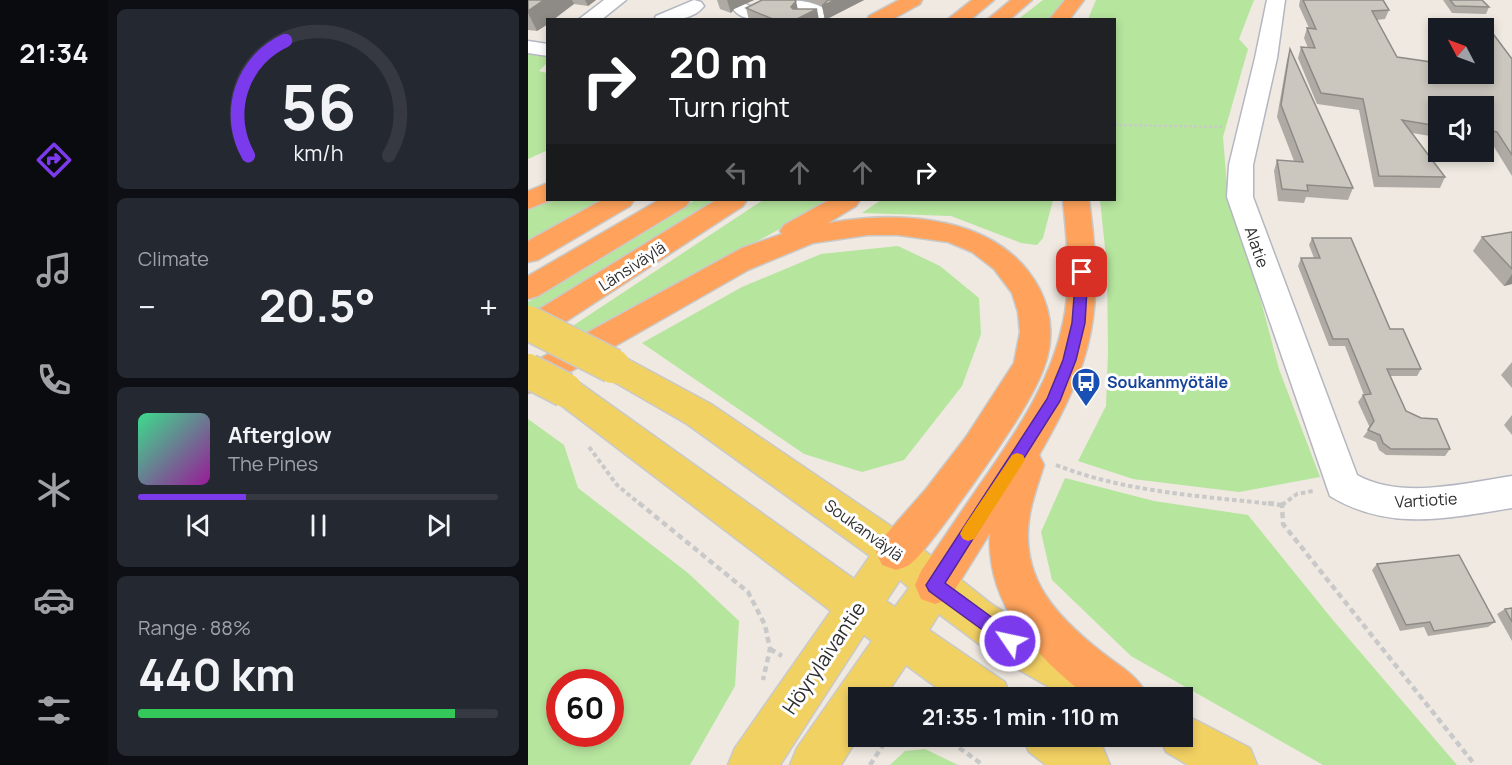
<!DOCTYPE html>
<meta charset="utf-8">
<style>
:root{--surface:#171b24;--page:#242831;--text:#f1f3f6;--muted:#9ea1a6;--line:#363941;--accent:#7c3aed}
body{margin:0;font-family:Manrope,sans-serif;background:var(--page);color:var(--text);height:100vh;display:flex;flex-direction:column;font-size:22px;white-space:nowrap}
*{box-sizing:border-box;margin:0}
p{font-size:20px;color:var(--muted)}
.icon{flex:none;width:33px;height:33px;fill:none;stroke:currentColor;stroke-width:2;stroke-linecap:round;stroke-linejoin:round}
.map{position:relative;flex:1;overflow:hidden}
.side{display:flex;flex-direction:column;gap:9px;padding:9px;background:#0d0f14;width:420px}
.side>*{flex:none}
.guide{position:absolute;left:18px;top:18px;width:570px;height:183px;border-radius:0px;box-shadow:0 3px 9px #0003;background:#202124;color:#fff;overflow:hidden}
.needle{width:39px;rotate:311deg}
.buttons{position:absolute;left:900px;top:18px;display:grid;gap:12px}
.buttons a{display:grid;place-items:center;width:66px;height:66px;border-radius:0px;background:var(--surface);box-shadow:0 3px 9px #0003;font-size:30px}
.speed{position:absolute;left:18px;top:669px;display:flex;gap:12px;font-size:30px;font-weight:700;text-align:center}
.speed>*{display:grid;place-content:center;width:78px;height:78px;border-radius:50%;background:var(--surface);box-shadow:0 3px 9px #0003;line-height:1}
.speed .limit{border:9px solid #d22;background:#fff;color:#111}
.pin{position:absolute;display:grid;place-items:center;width:51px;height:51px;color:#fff;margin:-26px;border-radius:12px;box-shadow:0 3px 9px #0006}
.me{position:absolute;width:66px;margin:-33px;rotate:304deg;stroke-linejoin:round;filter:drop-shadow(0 0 4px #0008)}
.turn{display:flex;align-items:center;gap:21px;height:126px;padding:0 24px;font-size:27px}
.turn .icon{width:78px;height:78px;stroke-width:2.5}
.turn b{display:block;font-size:42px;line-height:51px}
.lanes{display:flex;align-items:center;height:57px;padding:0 24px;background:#0003;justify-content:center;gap:30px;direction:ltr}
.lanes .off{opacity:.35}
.big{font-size:45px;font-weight:700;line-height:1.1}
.side .tile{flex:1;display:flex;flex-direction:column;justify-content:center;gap:9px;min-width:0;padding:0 21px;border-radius:9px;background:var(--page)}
.side .dial{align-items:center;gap:0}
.dial svg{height:156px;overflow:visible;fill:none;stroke:var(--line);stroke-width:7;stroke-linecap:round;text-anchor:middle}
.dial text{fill:var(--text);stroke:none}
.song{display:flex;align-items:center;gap:18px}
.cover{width:72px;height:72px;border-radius:9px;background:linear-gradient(135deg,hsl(150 70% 55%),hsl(300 70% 35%))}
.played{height:6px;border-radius:3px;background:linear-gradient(90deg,var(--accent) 30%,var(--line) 30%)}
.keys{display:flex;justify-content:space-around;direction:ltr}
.heat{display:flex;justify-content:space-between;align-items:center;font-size:33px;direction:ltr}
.charge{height:9px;border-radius:4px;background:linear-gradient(90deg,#34c759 88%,var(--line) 0)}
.trip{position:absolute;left:320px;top:687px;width:345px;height:60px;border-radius:0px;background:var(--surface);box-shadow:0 3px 9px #0003;font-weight:700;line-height:60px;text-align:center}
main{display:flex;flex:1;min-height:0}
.dock{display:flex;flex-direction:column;width:108px;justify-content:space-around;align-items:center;background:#090b0e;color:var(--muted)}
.dock .icon{width:42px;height:42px}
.dock .active{color:var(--accent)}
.dock b{font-size:27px;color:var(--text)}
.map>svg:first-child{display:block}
.green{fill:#b6e59e;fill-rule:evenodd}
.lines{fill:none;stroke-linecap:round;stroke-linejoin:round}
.minor-casing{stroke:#b4b7c1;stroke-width:3}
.major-casing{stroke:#c9c9c9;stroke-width:3}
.highway-casing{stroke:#c9c9c9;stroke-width:3}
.path-far2{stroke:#c9c9c9;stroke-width:2;stroke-dasharray:3 2;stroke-linecap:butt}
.path-far1{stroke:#c9c9c9;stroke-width:4;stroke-dasharray:4.5 3;stroke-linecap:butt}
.path{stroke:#c9c9c9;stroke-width:4.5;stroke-dasharray:6 4;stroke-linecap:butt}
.minor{fill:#fff;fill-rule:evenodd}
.major{fill:#f2d163;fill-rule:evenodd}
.highway{fill:#ffa35c;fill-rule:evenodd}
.major-bridge-casing{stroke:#c9c9c9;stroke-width:37;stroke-linecap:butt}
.major-bridge{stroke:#f2d163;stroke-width:34}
.wall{fill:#afaba4}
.shaded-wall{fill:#8e8b86}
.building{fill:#cbc7bf;stroke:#8e8b86;stroke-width:1.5}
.route{fill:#7c3aed;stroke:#51269a;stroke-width:1.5}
.slow{fill:#f59e0b}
.labels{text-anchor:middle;stroke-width:6;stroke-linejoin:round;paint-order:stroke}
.street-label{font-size:16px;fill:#2e2e2e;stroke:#fff}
.transit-label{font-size:16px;font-weight:bold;fill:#164399;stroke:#fff;text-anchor:start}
.near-street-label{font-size:20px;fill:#2e2e2e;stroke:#fff}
</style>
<main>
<nav class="dock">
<b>21:34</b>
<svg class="icon active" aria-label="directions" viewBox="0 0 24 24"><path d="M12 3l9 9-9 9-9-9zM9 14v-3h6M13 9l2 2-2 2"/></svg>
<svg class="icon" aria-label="music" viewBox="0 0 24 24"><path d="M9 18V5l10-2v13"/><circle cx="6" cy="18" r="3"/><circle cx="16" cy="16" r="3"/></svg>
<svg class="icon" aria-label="phone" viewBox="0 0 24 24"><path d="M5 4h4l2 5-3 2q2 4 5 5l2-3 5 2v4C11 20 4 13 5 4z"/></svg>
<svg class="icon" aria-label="climate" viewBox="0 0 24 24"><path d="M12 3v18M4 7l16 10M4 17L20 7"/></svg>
<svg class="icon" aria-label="car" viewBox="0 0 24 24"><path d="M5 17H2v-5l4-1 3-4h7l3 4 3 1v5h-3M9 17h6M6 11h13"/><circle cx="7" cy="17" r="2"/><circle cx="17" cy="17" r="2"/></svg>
<svg class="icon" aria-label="filters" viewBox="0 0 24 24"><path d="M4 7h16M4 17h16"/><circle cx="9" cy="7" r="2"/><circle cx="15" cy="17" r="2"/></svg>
</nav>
<section class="side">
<div class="tile dial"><svg viewBox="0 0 100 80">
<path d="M14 69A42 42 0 1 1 86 69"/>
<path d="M14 69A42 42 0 0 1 33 10" stroke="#7c3aed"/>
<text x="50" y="56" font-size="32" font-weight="700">56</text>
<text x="50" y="72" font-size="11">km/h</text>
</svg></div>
<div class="tile"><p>Climate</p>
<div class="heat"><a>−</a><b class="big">20.5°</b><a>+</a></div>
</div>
<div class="tile">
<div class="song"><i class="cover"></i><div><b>Afterglow</b><p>The Pines</p></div></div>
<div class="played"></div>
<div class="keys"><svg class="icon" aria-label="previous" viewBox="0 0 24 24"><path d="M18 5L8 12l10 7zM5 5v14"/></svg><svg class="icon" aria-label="pause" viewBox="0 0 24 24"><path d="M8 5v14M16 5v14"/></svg><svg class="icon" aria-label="next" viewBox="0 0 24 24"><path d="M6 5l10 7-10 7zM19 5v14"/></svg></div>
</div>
<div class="tile"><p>Range · 88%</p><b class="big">440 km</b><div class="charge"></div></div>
</section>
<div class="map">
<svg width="984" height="765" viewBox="0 0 984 765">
<rect width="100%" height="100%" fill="#efe9e1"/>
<!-- green -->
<g class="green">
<path d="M515,0H540L523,19L489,20Z"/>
<path d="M568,0H726L711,39L720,49L695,137L699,186L720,252L751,369L792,477L711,492L605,479L550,461L578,406L580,352L579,267L572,200H586V20L560,19Z"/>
<path d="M0,54L19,57V63L11,71L19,73L20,150L0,159Z"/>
<path d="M20,200H75L0,241V208Z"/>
<path d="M167,200H186L0,316V302Z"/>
<path d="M235,200H304L60,335L43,327Z"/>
<path d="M353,200H525L515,238L509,245L493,243L423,216L334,213Z"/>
<path d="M370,246L412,266L451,298L453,334L434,386L376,460L334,472L276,454L114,343L214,287L293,254Z"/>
<path d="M0,419L36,445L50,488L160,573L211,621L207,686L162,765H0ZM32,682H82V734H32Z"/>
<path d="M537,478L626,501L720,515L804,619L929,765H795L603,656L524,580L513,532Z"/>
<path d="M397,749L430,765H362L377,751Z"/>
</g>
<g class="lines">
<!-- minor casing -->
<g class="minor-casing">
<g id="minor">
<path d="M76,0H98L73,20H50Z"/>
<path d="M166,0L173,2L176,6C165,21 142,20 126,20L128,16Z"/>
<path d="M249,0C265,0 290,0 301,13L293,20H268L275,13L251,4Z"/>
<path d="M739,0H757L749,58L725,165V197L829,475C874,500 936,483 984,476V508C920,518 861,532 802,496L699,197L701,165L727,58Z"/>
<path d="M215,3L246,16L248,20C234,20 215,22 205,9L208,5Z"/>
<path d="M0,41L20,44V56L0,53Z"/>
</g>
</g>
<!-- major casing -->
<g class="major-casing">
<g id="major">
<path d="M85,354L96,357L183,404L382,539L462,603L497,626L577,669L583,685L578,698H540L467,656L411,614L401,630L477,682L483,698H423L378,665L356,698H330L331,736L313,765H262L269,748L344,641L336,635L252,765H200L207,748L303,611L25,399L20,390L25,381L37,377L49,381L326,579L342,556L159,424L74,375L69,366L74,357ZM372,580L381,588L367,607L358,601Z"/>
<path d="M654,713L722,748L729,765H660L638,752L631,736H654Z"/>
<path d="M494,736H558L575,748L582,765H518L501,752Z"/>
</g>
</g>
<!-- highway casing -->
<g class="highway-casing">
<g id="highway">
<path d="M371,0H394L392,4L363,20H339L341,16Z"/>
<path d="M444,0H466L442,20H419Z"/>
<path d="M483,0H504L481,20H459Z"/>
<path d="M537,0H556L541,20H521Z"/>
<path d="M20,183V200H23L0,209V191Z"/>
<path d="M74,200H106L102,206L10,260L0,262V241Z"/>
<path d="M131,200H162L158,206L10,296L0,299V276Z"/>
<path d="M188,200H219L215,206L11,339L0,342V316Z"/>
<path d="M301,200H332L328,206L300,223C373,210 472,215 511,288C522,309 525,332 520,354C512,392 466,454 443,487C431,503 394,557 381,565C377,567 372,569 368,570L354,565L348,552L354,539L398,489L438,437L486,363L492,332L490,312L484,293L466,269L444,252L420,242L370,235H340L285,243L220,270L12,389L0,393V365L214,248L254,234L252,231L256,225Z"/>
<path d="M535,200H561C576,310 567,358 511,455L516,465C511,481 505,497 502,513C490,578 529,617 576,654C594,668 611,676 620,698H561C508,656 458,606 462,533L421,599L407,604L393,599L387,585L393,571C415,539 437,506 460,473C492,426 523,380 535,323C544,283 539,241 535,200Z"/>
</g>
</g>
<!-- path-far2 -->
<path class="path-far2" d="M586,125L696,127"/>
<!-- path-far1 -->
<g class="path-far1">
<path d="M61,447L89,485L113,505"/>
<path d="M528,465C599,493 677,496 752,505"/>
<path d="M754,505L769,494L785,491"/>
</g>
<!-- path -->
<g class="path">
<path d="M111,503L220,592L237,625L242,649L235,680"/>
<path d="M740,503L754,505"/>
<path d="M756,503L754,505L755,524L947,765"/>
<path d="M242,649L254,656"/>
<path d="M415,736L455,765"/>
<path d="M342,765L361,736"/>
</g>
<!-- minor -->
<use href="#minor" class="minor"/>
<!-- major -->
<use href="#major" class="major"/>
<!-- highway -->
<use href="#highway" class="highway"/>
<!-- major-bridge casing -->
<g class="major-bridge-casing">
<g id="major-bridge">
<path d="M0,323L85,366"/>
<path d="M0,371L37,390"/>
</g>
</g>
<!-- major-bridge -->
<use href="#major-bridge" class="major-bridge"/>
</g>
<!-- wall -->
<g class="wall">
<path d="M0,0H68L60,6L46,4L20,20V24L9,31L0,30Z"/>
<path d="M189,0H226L206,9L203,13L192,9Z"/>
<path d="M271,0H336L297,20L294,6L279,1Z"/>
<path d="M772,0H855L861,10L857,19L849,20L869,57L910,63V74H956V28H933L936,22L957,23L984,59V176L963,142L956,141V106H910V134H909L908,137L884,133L917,177L912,188L846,187L831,110L789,104L770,58L773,47L780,48L776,38L779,28H781L771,6Z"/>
<path d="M915,0H954L961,7L958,14L924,13Z"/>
<path d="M218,8L270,9L291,20H221Z"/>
<path d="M762,49L825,188L820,200L778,197L776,203L750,201L746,171L749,160L766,161L749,117L759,60Z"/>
<path d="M984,232V284L976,286L945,251L954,237Z"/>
<path d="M784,238L862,329L893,369L889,376H862L878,411L922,449L917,456L858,455L851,450L848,442L835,437L842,428L830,402L835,395H836L817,346H801L770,266L773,258H786L781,245Z"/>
<path d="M984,362V388L973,375Z"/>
<path d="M984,415V435L976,425Z"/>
<path d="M849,564L967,622L960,627L900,636L896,627L872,631L844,570Z"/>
<path d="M984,608V641L969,614L977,609Z"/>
</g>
<!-- shaded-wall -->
<g class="shaded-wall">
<path d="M16,0H44L46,4L25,20H20V24L9,31L0,13V11Z"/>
<path d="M57,0H68L60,6Z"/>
<path d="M199,0H226L206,9L203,13Z"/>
<path d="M307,0H336L297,20L294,6Z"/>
<path d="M268,1L271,14L263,7Z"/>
<path d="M289,9L291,20H267Z"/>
<path d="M984,274V284L976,286Z"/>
</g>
<!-- building -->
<g class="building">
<path d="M0,0H16L0,11Z"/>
<path d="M234,0H267L268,1L263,7L265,9H289L267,20H247L218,8Z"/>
<path d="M300,0H307L294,6Z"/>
<path d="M775,0H855L861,10L844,11L869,57L910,63V74H956V28H937L936,22L957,23L984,59V155L969,132L956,129V106H910V126L874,120L917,177L851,176L835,99L793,93L773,47L787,48L779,28L788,29Z"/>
<path d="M922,0H954L961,7L927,6Z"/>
<path d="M762,49L825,188L779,185L780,191L754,189L749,160L775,162L753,105Z"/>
<path d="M984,232V269L954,237Z"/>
<path d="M784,238H823L862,329H875L893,369H859L878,411L893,418L909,419L922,449H863L855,443L852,435L840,430L846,421L835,395L843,394L820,339H805L773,258H792Z"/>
<path d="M931,555L967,622L906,631L902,622L878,625L849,564Z"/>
<path d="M984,608V622L977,609Z"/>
</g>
<!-- route -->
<path class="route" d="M554,268L560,272L557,323L548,360L532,401L417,583L488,635L491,641L488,647L482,650L401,591L398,585L519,399L535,360L544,323L548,272Z"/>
<!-- slow -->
<path class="slow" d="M489,453L495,455L497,459L495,463L446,539L440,541L435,539L432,534L435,528L484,455Z"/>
<!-- icons -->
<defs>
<g id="bus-pin" transform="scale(1.5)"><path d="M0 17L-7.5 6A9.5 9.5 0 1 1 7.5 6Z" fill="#1a4fb4" stroke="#fff"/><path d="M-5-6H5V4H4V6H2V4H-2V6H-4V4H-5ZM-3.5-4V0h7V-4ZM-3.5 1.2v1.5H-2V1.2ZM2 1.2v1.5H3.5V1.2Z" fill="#fff"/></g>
</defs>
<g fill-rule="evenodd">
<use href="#bus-pin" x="558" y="382"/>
</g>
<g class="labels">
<!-- street labels -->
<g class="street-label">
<text transform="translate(729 247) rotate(71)" y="6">Alatie</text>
<text transform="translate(104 266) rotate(-33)" y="6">Länsiväylä</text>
<text transform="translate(898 500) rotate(-3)" y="6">Vartiotie</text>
<text transform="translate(336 530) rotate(36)" y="6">Soukanväylä</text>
</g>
<!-- transit labels -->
<g class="transit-label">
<text x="579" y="388">Soukanmyötäle</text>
</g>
<!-- near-street labels -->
<g class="near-street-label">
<text transform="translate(296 658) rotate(-56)" y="7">Höyrylaivantie</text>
</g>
</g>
</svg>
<div class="buttons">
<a><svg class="needle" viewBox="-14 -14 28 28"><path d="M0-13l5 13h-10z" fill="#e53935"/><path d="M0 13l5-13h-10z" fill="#9ea1a6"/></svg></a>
<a><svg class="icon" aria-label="sound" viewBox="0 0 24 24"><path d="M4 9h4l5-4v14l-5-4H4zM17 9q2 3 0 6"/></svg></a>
</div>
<div class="speed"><div class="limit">60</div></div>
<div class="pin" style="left:554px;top:272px;background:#d93025"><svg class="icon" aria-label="arrive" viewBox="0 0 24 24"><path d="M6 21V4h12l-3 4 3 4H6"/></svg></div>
<svg class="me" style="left:482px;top:641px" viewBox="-20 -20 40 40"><circle r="17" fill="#7c3aed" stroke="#fff" stroke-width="3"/><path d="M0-11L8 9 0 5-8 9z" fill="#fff"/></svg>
<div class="trip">21:35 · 1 min · 110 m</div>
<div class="guide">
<div class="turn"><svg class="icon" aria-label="right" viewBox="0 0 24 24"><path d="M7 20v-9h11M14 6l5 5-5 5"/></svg><div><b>20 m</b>Turn right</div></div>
<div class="lanes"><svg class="icon off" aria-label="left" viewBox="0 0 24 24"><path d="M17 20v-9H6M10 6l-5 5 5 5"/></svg><svg class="icon off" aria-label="ahead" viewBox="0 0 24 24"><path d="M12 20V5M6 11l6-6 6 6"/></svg><svg class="icon off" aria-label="ahead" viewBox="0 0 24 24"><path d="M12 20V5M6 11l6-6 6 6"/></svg><svg class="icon" aria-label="right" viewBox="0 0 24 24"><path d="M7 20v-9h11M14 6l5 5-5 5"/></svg></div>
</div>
</div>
</main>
